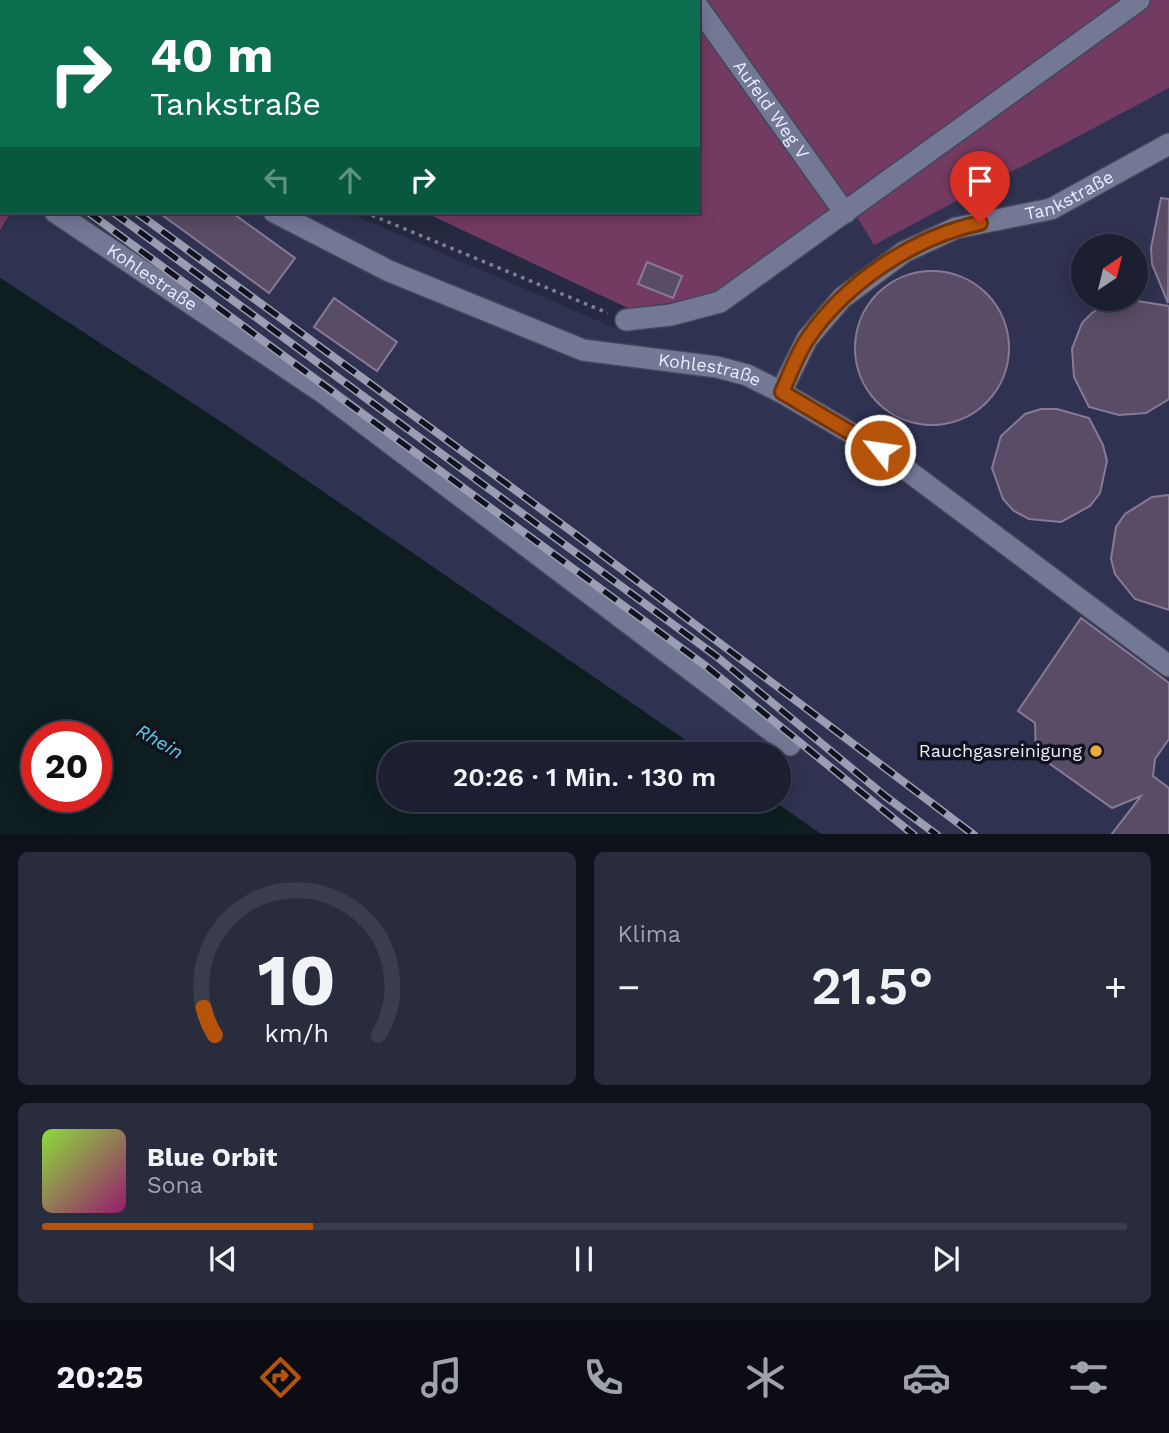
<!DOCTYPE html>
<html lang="de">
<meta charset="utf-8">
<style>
:root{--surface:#1c1f31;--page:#292c3d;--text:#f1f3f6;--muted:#a0a2ab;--line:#3a3d4d;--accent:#b45309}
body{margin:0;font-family:"Work Sans",sans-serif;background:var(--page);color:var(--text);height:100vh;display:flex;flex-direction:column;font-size:26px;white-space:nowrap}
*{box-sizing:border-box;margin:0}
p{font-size:23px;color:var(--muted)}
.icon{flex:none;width:38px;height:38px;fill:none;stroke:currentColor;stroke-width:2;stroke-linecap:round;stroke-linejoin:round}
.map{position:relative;height:834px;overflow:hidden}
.drawer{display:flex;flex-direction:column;gap:18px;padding:18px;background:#0f111b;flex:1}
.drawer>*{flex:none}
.banner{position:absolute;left:0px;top:0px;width:700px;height:214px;box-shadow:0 4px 18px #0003,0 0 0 2px var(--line);background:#0b6e4f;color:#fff;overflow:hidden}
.needle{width:46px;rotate:35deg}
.controls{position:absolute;left:1071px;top:234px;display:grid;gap:14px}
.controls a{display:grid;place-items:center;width:77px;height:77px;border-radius:50%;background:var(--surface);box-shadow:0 4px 18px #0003,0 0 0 2px var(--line);font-size:35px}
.speed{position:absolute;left:21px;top:721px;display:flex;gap:14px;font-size:35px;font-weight:700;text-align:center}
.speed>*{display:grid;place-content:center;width:91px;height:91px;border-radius:50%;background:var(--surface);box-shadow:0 4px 18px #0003,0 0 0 2px var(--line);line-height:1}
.speed .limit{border:10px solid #d22;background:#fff;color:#111}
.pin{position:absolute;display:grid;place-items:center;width:60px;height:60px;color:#fff;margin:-72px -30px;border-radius:50% 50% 50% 0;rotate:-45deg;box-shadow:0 0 7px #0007}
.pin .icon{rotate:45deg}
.me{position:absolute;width:77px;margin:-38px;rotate:300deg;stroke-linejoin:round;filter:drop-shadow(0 0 5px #0008)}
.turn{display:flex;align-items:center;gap:24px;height:147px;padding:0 35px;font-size:32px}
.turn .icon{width:91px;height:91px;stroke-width:2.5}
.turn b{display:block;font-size:49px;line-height:60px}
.lanes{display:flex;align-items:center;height:66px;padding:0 35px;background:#0003;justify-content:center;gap:35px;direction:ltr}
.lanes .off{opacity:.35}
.big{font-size:52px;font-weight:600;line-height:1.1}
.drawer .tile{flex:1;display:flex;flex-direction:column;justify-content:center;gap:10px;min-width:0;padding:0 24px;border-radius:10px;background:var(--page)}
.drawer .dial{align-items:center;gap:0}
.dial svg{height:182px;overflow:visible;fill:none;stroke:var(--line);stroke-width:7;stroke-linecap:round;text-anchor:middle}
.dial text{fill:var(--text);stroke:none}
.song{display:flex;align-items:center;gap:21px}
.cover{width:84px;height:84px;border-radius:10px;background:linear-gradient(135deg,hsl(90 70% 55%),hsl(320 70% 35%))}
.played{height:7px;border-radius:4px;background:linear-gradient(90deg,var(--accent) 25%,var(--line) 25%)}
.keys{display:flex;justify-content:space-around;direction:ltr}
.heat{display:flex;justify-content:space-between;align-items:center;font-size:38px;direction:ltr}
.drawer .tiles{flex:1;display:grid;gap:18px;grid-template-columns:1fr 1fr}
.tile:last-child{grid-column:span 2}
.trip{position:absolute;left:378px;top:742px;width:413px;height:70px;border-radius:35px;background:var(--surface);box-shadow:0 4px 18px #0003,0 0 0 2px var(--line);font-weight:600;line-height:70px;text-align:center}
.tab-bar{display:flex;height:112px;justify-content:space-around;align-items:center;background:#0b0c14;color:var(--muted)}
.tab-bar .icon{width:49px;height:49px}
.tab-bar .selected{color:var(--accent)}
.tab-bar b{font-size:32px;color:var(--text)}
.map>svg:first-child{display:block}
.built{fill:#2f3351;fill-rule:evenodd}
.green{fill:#743b62}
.water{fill:#0d1d20;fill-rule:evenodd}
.building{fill:#594c66;stroke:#887a96;stroke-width:2}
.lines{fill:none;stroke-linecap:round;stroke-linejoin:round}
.minor-casing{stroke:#43465a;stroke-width:24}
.path{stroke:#7e8196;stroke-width:3.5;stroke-dasharray:3.5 5;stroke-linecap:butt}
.minor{stroke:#737895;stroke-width:21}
.rail-casing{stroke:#9b9eb2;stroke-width:8}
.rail{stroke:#11121d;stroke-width:5;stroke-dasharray:16;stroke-linecap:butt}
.route-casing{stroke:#753606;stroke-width:18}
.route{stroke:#b45309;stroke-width:12}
.poi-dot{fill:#eca93a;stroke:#11121d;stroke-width:2.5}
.labels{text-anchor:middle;stroke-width:7;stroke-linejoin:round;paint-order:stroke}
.street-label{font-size:18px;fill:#e9ecfd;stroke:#11121d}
.poi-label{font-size:18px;fill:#e9ecfd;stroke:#11121d;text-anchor:end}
.water-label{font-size:19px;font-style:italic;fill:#53d1ea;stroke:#11121d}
</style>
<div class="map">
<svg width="1169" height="835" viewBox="0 0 1169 835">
<rect width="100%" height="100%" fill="#252941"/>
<!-- built -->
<path class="built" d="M1169,88V834H821L772,800H779V754H706L220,421L0,278V232L12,212H347L622,331L721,311L856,215L874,244ZM1083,247H1136V299H1083Z"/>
<!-- green -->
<g class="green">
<path d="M287,0H1169V88L874,245L848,202L715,296L630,309L424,212H698V2Z"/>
<path d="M0,24L2,212H11L0,231Z"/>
</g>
<!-- water -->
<path class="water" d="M0,278L220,421L706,754H390V800H772L821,834H0ZM37,737H96V796H37Z"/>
<!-- building -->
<g class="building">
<path d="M1161,198L1169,199L1168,303L1152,264L1151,248Z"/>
<path d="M158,212H231L295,258L269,293Z"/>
<path d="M647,262L682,276L673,298L638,284Z"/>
<circle cx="932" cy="348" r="77"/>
<path d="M334,298L397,342L377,371L314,327Z"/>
<path d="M1131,300L1169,306V399L1146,413L1119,415L1089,407L1074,377L1072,349L1082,323L1092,313L1104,305Z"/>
<path d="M1041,409H1057L1089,418L1103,445L1107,461L1100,493L1090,506L1061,522L1029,519L1014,511L1003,499L992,468L1001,436L1025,414Z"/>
<path d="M1169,495V610L1135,599L1115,574L1111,559L1116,527L1125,514L1152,497Z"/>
<path d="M1081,618L1169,683V739L1155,759L1153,776L1169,788V835H1111L1141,796L1112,808L1036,754L1035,723L1018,711Z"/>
</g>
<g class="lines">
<!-- minor casing -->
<g class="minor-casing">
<g id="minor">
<path id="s1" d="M698,7L845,213"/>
<path id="s2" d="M55,212L325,394L790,745"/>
<path id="s3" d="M274,212L389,271L583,350L717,367L747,375L781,392L880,450L1169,666"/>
<path d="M626,320L671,315L720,302L1139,0"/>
<path id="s4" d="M781,392L807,339L842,298L904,252L956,228L1051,209L1169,144"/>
</g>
</g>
<!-- path -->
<g class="path">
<path d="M2,0L4,2"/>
<path d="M0,28L2,29"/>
<path d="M0,190L2,189"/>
<path d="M364,212L608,313"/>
</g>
<!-- minor -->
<use href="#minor" class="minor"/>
<!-- rail casing -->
<g class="rail-casing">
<g id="rail">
<path d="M88,212L707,667L914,835"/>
<path d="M113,212L716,656L885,796L937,835"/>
<path d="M136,212L571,531L974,835"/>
</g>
</g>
<!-- rail -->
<use href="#rail" class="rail"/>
</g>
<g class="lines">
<!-- route casing -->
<g class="route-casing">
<path id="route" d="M880,450L782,392C790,374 797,354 808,338C846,283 913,237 980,223"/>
</g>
<!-- route -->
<use href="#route" class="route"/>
</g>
<!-- markers -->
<circle class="poi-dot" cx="1096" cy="751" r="7"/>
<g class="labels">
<!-- street labels -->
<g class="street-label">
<text dy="6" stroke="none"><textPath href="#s1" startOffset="126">Aufeld Weg V</textPath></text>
<text dy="6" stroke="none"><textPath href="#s4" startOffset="366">Tankstraße</textPath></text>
<text dy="6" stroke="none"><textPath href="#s2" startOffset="117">Kohlestraße</textPath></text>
<text dy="6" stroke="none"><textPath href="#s3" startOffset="467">Kohlestraße</textPath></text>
</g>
<!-- poi labels -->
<g class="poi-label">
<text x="1082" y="757">Rauchgasreinigung</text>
</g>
<!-- water labels -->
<g class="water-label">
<text transform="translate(160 741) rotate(30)" y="7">Rhein</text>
</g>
</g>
</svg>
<div class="controls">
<a><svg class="needle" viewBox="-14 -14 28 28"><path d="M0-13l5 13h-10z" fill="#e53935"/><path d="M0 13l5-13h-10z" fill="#a0a2ab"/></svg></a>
</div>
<div class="speed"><div class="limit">20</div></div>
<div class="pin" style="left:980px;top:223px;background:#d93025"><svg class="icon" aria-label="arrive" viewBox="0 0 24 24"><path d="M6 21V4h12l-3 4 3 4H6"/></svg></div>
<svg class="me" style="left:880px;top:450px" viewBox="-20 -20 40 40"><circle r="17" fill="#b45309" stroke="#fff" stroke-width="3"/><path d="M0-11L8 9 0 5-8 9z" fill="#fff"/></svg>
<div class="trip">20:26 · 1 Min. · 130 m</div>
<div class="banner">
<div class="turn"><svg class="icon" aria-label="right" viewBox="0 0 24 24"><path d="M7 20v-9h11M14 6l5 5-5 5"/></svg><div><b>40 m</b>Tankstraße</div></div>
<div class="lanes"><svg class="icon off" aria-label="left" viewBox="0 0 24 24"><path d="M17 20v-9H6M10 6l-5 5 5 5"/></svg><svg class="icon off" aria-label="ahead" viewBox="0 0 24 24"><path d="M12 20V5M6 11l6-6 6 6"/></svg><svg class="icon" aria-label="right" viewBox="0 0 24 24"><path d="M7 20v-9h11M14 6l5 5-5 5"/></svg></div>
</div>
</div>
<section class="drawer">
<div class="tiles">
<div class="tile dial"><svg viewBox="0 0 100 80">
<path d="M14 69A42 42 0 1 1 86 69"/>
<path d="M14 69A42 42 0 0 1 9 57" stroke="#b45309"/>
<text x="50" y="56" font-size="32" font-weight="700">10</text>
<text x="50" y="72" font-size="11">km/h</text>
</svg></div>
<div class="tile"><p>Klima</p>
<div class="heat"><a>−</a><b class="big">21.5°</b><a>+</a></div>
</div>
<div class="tile">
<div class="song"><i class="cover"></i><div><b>Blue Orbit</b><p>Sona</p></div></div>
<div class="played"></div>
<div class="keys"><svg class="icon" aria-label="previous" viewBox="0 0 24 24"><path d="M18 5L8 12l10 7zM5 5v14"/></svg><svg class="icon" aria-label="pause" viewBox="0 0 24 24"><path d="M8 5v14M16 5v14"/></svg><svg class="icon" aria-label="next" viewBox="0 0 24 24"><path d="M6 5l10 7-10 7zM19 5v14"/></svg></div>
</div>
</div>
</section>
<nav class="tab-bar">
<b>20:25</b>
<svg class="icon selected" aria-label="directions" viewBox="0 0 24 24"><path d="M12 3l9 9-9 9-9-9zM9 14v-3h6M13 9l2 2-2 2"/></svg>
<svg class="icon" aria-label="music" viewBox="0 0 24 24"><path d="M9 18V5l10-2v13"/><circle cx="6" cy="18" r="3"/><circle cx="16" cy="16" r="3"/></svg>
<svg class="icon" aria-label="phone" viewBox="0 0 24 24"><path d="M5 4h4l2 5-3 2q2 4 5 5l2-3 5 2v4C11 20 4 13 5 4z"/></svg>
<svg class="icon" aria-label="climate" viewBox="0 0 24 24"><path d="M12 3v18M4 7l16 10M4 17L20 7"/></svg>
<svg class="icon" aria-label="car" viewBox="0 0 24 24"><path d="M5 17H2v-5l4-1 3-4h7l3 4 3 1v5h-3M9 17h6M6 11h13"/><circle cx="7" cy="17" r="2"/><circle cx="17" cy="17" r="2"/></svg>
<svg class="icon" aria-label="filters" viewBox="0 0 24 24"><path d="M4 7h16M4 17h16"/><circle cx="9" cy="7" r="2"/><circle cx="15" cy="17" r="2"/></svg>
</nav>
